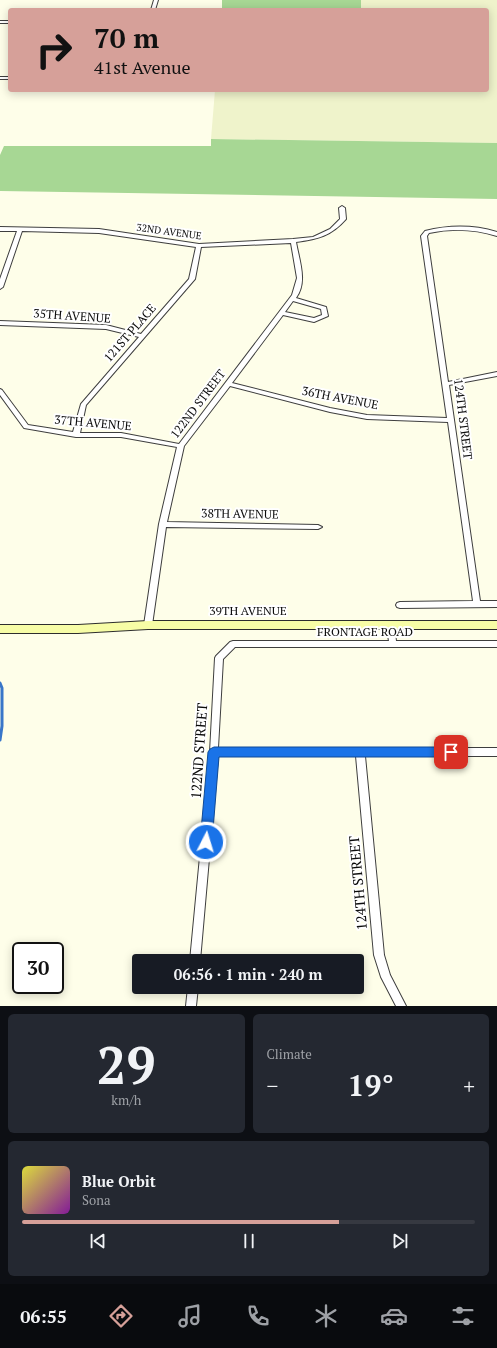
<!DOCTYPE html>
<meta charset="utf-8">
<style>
:root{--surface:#171b24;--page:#242831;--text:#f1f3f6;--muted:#9ea1a6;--line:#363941;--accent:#d6a099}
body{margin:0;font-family:"PT Serif",serif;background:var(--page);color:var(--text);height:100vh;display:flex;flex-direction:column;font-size:15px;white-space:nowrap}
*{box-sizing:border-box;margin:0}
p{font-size:13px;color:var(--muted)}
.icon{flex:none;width:22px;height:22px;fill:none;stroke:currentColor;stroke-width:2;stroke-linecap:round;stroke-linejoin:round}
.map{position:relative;height:1006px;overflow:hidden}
.sheet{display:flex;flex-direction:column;gap:8px;padding:8px;background:#0d0f14;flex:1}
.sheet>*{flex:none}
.guide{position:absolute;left:8px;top:8px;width:481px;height:84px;border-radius:4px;box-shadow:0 2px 10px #0003;background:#d6a099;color:#111;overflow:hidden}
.speed{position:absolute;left:12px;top:942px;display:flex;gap:8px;font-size:20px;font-weight:700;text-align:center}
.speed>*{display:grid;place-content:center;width:52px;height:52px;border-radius:50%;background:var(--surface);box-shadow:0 2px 10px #0003;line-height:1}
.speed .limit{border:2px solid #111;border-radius:6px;background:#fff;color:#111}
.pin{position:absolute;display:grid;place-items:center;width:34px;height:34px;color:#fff;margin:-17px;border-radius:8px;box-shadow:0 2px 6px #0006}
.me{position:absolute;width:44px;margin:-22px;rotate:5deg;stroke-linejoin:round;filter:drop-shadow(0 0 3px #0008)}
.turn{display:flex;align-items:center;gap:14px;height:84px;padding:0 20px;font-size:18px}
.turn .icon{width:52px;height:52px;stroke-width:2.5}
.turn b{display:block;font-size:28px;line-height:34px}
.big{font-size:30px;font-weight:700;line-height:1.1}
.sheet .tile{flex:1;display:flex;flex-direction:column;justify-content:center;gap:6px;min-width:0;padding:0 14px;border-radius:6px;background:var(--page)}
.sheet .dial{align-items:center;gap:0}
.dial b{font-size:52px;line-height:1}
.song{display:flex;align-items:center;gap:12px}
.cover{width:48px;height:48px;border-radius:6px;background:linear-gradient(135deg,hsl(60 70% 55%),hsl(290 70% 35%))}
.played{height:4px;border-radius:2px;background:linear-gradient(90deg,var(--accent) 70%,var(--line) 70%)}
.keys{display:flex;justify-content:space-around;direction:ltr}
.heat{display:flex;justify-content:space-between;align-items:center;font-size:22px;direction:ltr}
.sheet .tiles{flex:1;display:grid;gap:8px;grid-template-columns:1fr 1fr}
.tile:last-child{grid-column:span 2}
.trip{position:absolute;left:132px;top:954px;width:232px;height:40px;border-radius:4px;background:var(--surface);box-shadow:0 2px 10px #0003;font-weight:700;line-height:40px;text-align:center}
.dock{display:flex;height:64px;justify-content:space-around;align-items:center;background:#090b0e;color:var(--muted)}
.dock .icon{width:28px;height:28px}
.dock .selected{color:var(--accent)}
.dock b{font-size:18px;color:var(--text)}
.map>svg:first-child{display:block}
.farmland{fill:#eff3cb}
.forest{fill:#a7d794}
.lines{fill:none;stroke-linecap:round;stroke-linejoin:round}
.stream{stroke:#3976c9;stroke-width:3}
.minor-casing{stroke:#3e3e3e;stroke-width:2}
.secondary-casing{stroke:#2d2d2d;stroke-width:2}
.minor{fill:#fff;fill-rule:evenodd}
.secondary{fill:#f7fda6;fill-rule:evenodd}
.route{fill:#1a73e8;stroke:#114b97}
.labels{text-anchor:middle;stroke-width:4;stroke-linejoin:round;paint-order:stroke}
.far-street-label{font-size:10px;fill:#0b0b0b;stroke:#fff}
.street-label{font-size:12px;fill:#0b0b0b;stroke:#fff}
.near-street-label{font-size:14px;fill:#0b0b0b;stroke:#fff}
</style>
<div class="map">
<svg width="497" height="1006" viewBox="0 0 497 1006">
<rect width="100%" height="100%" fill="#fefee9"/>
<!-- farmland -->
<path class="farmland" d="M361,0H497V143L211,139L215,90H487V10H361Z"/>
<!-- forest -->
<g class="forest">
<rect x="222" y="0" width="139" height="10"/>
<path d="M211,139L497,143V199L0,191V155L4,146H211Z"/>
</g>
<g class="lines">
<!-- stream -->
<path class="stream" d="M0,683L2,688V726L0,740"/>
<!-- minor casing -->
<g class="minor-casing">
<g id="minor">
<path d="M154,0H158L155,10H151Z"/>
<rect x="0" y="21" width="10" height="2"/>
<rect x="0" y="77" width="10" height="2"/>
<path d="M342,206L345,208L346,219C331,236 318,239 296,242C299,260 308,282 296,298L326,307L328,316L314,322L283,315L232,383L330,408L367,415L447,418L421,236L425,231C449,225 474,225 497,232V236C475,229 452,228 429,233L427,236L448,382L497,372V376L449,385L480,601H497V607L400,608L397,607L396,605L397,603L400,602L473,601L448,422L367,419L330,412L230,386L184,446L167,522L318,525L322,527L318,529L166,527L152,625L151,627H145L144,625L159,524L177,447L121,437H76L24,428L0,395V389L2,390L28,425L73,432L81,404L139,337L106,329L0,325V321L106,325L141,334L189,279L196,247L99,233L22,231L3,287L0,289V279L17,231H0V227L99,229L199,244L293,239L313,237L330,229L340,219L339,208ZM291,243L297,278L292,295L179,444L121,433H80L86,405L195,279L201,247ZM293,301L321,309L322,315L314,318L285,312Z"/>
<path d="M390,621L393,622L394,624L396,641H497V647H235L223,659L218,748H497V756H365L384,955L390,975L406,1006H396L381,977L374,955L356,756H218L200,961H190L210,752L215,658L216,656L230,642L233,641H389L386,624L387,622Z"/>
<path d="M188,987H198L196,1006H186Z"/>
</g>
</g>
<!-- secondary casing -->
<g class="secondary-casing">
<path id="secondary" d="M148,621H497V629H148L78,633H0V625H78Z"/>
</g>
<!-- minor -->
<use href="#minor" class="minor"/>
<!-- secondary -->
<use href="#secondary" class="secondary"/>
</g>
<!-- route -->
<path class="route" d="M214,747H451L455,749L457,752L455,755L451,757H219L212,842L210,845L206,847L201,845L200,842L208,752L210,749Z"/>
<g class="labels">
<!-- far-street labels -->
<g class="far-street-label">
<text transform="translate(169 231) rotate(8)" y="4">32ND AVENUE</text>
</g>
<!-- street labels -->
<g class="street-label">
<text transform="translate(72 316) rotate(4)" y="4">35TH AVENUE</text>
<text transform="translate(130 333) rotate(-49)" y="4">121ST PLACE</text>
<text transform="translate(340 398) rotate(11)" y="4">36TH AVENUE</text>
<text transform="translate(198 404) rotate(-53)" y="4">122ND STREET</text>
<text transform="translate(463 419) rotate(83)" y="4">124TH STREET</text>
<text transform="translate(93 423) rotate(5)" y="4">37TH AVENUE</text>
<text transform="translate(240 514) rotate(1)" y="4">38TH AVENUE</text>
<text x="248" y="615">39TH AVENUE</text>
<text x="365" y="636">FRONTAGE ROAD</text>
</g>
<!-- near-street labels -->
<g class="near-street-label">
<text transform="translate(199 751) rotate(-86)" y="5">122ND STREET</text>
<text transform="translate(358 883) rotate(-95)" y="5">124TH STREET</text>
</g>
</g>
</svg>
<div class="speed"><div class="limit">30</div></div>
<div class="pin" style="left:451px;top:752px;background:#d93025"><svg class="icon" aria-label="arrive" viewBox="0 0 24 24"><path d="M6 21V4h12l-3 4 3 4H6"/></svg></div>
<svg class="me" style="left:206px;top:842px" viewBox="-20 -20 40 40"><circle r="17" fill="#1a73e8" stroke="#fff" stroke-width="3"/><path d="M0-11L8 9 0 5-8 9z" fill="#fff"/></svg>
<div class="trip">06:56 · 1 min · 240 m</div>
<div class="guide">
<div class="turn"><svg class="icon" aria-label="right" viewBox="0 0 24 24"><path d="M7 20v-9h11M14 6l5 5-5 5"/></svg><div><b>70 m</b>41st Avenue</div></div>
</div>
</div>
<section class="sheet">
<div class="tiles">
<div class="tile dial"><b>29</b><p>km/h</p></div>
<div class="tile"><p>Climate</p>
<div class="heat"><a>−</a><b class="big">19°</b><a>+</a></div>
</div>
<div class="tile">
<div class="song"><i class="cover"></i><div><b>Blue Orbit</b><p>Sona</p></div></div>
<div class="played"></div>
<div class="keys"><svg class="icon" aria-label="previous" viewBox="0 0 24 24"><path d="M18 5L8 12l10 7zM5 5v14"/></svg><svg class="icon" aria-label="pause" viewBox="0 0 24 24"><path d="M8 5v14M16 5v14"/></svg><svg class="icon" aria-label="next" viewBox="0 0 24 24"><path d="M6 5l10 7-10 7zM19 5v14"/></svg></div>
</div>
</div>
</section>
<nav class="dock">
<b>06:55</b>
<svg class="icon selected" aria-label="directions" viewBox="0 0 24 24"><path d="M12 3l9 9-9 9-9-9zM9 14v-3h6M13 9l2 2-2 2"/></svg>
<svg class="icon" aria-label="music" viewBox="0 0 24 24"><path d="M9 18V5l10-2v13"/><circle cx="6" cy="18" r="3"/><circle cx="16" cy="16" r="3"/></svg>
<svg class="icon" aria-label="phone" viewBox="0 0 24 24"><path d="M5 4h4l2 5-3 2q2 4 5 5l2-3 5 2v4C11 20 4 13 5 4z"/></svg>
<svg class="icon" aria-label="climate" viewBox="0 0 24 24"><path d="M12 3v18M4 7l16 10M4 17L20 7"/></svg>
<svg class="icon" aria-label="car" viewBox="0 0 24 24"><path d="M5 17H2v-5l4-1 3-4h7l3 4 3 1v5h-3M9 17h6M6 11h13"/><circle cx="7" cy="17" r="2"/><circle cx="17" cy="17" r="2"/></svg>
<svg class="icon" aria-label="filters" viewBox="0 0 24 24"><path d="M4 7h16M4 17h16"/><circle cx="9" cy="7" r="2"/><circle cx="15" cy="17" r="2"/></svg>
</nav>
